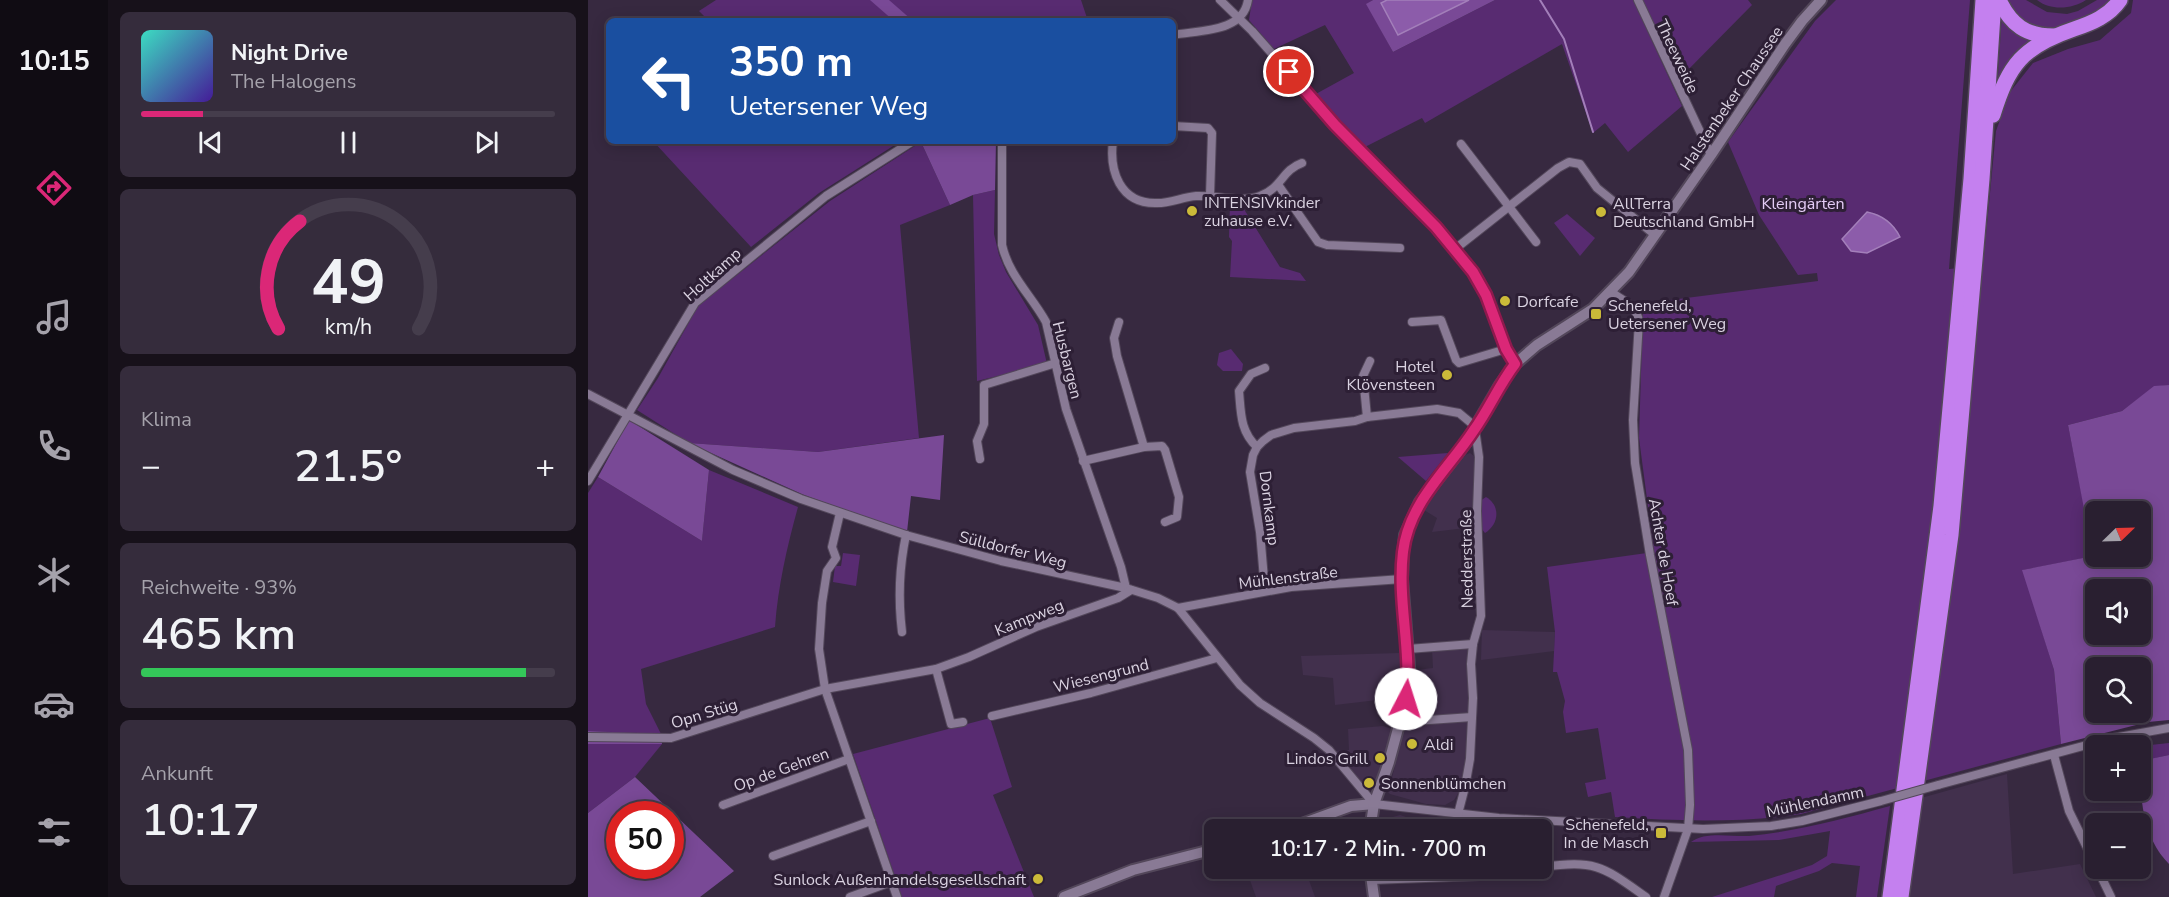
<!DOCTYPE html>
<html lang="de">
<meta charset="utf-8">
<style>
:root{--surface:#291f30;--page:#352c3c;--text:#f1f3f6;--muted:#a5a2ab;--line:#453d4c;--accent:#db2777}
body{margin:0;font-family:"Nunito Sans",sans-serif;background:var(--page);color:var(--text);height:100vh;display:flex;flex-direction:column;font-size:22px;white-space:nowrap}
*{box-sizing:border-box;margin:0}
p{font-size:20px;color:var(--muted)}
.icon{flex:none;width:33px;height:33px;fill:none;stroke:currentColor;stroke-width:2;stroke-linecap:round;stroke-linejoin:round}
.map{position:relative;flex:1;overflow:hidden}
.details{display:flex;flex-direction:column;gap:12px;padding:12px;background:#17111a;width:480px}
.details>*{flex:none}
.hud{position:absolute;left:18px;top:18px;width:570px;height:126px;border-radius:9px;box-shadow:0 3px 15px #0003,0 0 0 2px var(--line);background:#1a4fa0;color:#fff;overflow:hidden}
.needle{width:39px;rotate:67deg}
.buttons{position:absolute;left:1497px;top:501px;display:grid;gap:12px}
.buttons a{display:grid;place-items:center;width:66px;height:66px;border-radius:9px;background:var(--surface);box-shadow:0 3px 15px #0003,0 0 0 2px var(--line);font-size:30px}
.speed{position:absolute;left:18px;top:801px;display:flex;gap:12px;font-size:30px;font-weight:700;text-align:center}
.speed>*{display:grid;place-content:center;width:78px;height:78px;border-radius:50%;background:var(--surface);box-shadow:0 3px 15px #0003,0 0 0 2px var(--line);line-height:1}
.speed .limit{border:9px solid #d22;background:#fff;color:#111}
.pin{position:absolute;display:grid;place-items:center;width:51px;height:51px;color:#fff;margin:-26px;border:3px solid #fff;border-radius:50%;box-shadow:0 2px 6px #0007}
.me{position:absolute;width:66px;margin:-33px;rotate:5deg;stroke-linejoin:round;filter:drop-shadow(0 0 4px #0008)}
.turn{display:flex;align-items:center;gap:21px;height:126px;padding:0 24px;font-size:27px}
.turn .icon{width:78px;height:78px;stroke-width:2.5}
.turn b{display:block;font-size:42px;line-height:51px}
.big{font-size:45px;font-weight:600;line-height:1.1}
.details .widget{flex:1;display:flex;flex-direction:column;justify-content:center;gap:9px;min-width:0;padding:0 21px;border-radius:9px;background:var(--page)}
.details .dial{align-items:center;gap:0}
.dial svg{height:156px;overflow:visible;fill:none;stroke:var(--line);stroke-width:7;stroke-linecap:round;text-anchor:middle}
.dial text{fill:var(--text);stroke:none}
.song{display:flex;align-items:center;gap:18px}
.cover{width:72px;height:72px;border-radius:9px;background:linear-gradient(135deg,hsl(170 70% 55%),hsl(260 70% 35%))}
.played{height:6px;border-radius:3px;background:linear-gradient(90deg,var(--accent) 15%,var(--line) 15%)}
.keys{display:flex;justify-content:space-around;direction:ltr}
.heat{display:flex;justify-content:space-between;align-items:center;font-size:33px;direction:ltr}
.charge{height:9px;border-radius:4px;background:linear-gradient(90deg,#34c759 93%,var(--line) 0)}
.trip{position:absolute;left:616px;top:819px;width:348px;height:60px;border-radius:9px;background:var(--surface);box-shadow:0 3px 15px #0003,0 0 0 2px var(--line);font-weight:600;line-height:60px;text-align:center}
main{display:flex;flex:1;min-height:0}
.tab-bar{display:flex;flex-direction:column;width:108px;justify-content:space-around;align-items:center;background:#100c13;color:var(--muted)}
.tab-bar .icon{width:42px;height:42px}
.tab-bar .current{color:var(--accent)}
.tab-bar b{font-size:27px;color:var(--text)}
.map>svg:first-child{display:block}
.built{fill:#42304d}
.green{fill:#582b71}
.forest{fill:#794996;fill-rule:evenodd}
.water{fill:#8c5caa;stroke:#a37fba;stroke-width:1.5}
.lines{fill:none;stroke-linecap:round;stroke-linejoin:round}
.stream{stroke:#a37fba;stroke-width:2}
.street-casing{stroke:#53475a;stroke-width:10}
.secondary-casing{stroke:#53475a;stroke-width:14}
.highway-casing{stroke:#53475a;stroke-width:18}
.street{stroke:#897a95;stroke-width:8}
.secondary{stroke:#897a95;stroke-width:10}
.highway{stroke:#c480ef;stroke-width:15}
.street-bridge-casing{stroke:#53475a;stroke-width:10;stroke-linecap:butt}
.street-bridge{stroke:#897a95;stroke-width:8}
.route-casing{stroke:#8e194d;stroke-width:15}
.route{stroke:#db2777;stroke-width:10}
.poi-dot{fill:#cbba39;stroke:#2d1f35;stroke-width:2}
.labels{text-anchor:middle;stroke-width:6;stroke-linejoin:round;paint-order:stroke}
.street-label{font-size:16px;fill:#dad2e1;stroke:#2d1f35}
.poi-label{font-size:16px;fill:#dad2e1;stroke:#2d1f35;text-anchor:start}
.park-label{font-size:16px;fill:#e4ccf6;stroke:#2d1f35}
</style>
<main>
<nav class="tab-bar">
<b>10:15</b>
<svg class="icon current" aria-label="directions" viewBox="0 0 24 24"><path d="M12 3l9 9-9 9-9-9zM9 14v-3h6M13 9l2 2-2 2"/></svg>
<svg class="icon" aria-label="music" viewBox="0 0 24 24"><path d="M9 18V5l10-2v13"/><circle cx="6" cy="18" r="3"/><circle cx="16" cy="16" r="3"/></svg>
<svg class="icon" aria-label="phone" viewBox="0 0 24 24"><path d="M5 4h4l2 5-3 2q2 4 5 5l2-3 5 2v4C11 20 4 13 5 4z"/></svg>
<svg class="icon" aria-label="climate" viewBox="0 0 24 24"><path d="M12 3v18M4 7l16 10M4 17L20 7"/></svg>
<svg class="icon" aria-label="car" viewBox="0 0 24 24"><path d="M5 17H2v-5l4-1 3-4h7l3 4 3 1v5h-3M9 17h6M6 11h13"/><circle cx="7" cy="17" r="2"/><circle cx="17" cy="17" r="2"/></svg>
<svg class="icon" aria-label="filters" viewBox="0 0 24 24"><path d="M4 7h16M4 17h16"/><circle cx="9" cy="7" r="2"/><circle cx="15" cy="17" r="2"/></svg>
</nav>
<section class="details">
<div class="widget">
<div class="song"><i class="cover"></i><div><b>Night Drive</b><p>The Halogens</p></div></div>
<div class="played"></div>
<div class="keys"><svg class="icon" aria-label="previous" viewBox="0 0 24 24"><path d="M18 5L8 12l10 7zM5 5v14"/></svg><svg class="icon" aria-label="pause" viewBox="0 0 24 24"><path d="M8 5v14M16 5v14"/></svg><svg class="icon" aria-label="next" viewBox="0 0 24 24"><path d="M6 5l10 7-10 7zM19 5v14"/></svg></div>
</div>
<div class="widget dial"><svg viewBox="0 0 100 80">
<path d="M14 69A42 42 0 1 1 86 69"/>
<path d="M14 69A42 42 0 0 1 25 14" stroke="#db2777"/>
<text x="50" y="56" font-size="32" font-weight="700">49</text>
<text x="50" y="72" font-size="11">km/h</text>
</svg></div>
<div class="widget"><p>Klima</p>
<div class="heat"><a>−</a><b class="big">21.5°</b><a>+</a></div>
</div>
<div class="widget"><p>Reichweite · 93%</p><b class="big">465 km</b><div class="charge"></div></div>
<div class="widget"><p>Ankunft</p><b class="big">10:17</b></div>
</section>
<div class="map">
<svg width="1581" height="897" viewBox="0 0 1581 897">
<rect width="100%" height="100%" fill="#372940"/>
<!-- built -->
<g class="built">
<path d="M882,453L888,458L886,527L844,532L849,518L836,510L852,485L877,455Z"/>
<path d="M894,630L967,632L966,651L893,660Z"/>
<path d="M880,646L881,713L820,718L828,670L845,668L844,649Z"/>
<path d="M811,653L813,668L810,700L798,699L747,705L745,678L715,675L713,656Z"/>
<path d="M879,721L877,769L871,792L866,800L857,805L838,804L802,794L800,792L818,726Z"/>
<path d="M795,726L804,729L797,755L785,787L780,789L776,788L747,751L761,750L760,729Z"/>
<path d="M1419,774L1425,874L1492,864L1508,897H1320L1333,798Z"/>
<path d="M812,815L821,818L820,829H797L799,822L805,817Z"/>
<path d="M658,869H717L727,897H668Z"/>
</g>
<!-- green -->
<g class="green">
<path d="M128,0H493L500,21H121L111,11Z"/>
<path d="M664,0H785L779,4L805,52L907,0H1045L1094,106L1040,152L1017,123L1005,133L974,44L837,123L834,118L775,148L726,95L766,73L737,25L686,49L661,20Z"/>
<path d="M1054,0H1160L1164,5L1091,79Z"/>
<path d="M1248,0H1382L1361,269L1395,266L1408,131L1422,92L1445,63L1480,49L1512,40L1543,13L1545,0H1581V385L1566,387L1534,411L1480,425L1506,556L1435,570L1466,670L1473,744L1213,814C1151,823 1090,821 1027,817L1023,792L1000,797L997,783L1018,779L1010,728L978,733L975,712L977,701L969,672H965L967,632L959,567L1066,552L1051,438L1055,308L1059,303L1230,281L1229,273L1210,275L1171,215L1140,142L1227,21Z"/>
<path d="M1417,0H1438L1459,12L1479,14L1490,11L1509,0H1527L1517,10L1463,32L1432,25Z"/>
<path d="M1449,0H1498C1484,9 1463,11 1449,0Z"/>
<path d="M1414,13L1456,38L1409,90Z"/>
<path d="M65,141H313L231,193L163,247Z"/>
<path d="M333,142L362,205L312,225L331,438L230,452L101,443L49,410L70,378L110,306L242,201Z"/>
<path d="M407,190L406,234L411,255L418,272L450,325L459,364L389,381L385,195Z"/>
<path d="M642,205L654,206L692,267L712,273L718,281L642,277L644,241L641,237Z"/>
<path d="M979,214L1007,238L992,256L966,223Z"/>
<path d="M643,349L655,364L654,371H635L629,365L631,353Z"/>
<path d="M860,453L838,481L810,457Z"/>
<path d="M121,470L210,507C199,547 190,586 187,627L53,669L58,704L73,734L0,731V493L10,477L114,541Z"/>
<path d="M898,497C913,506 911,524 897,533L893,528L892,501Z"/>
<path d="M255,553L272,555L268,586L245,582L247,566H253Z"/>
<path d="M402,718L424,787L405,795L446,897H314L265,754Z"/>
<path d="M1581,743V755L1553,761V746Z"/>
<path d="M0,744H74L47,777L0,813Z"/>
<path d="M1302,806L1289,897H1268L1272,866L1244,863L1231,871L1188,886L1186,897H1124L1224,865L1239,856L1242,831L1191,840L1103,842C1117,831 1144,837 1161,836C1210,831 1255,819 1302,806Z"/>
</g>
<!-- forest -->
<g class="forest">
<path d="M282,0H301L325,21H306Z"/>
<path d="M785,0H799L794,3L810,35L881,0H907L805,52L778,4Z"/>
<path d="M336,141H408L407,190L385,195L362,205L333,142Z"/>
<path d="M1581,385V720L1560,722L1473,744L1466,670L1434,570L1505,556L1480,425L1534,411L1566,386ZM1508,512H1552V556H1508ZM1508,590H1552V634H1508ZM1508,668H1552V712H1508Z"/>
<path d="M41,420L121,470L114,541L10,477Z"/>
<path d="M356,435L352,500L323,496L319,532L216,495L101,443L230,452Z"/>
<path d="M0,731L73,734L74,744H0Z"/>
<path d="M1581,755V864C1554,837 1552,797 1552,761Z"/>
<path d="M47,777L146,871L112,897H0V813ZM82,814V866H32V814Z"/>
</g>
<!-- water -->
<g class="water">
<path d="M799,0H881L810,35L793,3Z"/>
<path d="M1279,212C1294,215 1305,223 1312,237L1279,253L1263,251L1254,239Z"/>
</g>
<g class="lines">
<!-- stream -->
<path class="stream" d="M952,0L976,39L1005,132"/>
<!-- street casing -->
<g class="street-casing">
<g id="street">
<path d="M632,0L664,31L747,125L819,196L867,249L892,283L908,320L918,349L927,364"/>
<path d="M1050,0L1123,155"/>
<path d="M585,35C611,30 655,33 660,0"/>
<path d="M585,126L620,128L624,133L622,196"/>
<path d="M414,141V245C421,276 443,295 458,322L478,409L533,567L538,588"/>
<path d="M525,141C521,171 532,203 567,203C581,204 594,197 608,196C628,195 653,203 672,196C694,188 694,170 714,163"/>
<path d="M873,144L948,242"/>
<path d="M691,186L730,242L739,245L812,248"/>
<path d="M867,249L970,168L981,162L992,164L1009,188L1067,235"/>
<path d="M1024,292C1036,302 1048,305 1051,321L1045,420L1047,463L1062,555L1100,750L1102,805L1100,829L1076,897"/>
<path d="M531,322L526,338L529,356L556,447"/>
<path d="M824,322L853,320L868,360L871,363L918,349"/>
<path d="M0,394L145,470L213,499L318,535L413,561L538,588L570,598L590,608L652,685L672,703L726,738L741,750L786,804L911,818L1115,829L1183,826L1214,821L1293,801"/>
<path d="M779,417L775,376L782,361"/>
<path d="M669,447C652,431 653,413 651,391L663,374L677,368"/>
<path d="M392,459L389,441L396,424V385L468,363"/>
<path d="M495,461L556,447L574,446L577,450L591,497L589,517L577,522"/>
<path d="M0,481L107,303L238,196L325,141"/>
<path d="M252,513L244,547L248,558L239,571L234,603L231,649L237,689L309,897"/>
<path d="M677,591L672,532L662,472L665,455L669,447L675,441L683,435L706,428L767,421L779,417L849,409L871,413L883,423L887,429L891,457L889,511L893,616L885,644L883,664L885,698L882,759L877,787L870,814L873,830"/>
<path d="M590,608L703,587L814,579"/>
<path d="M314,632C310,599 311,568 318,535"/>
<path d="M820,649L885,644"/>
<path d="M348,669L363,724L375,722"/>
<path d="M404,716L503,693L629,658"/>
<path d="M812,722L884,717"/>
<path d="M0,737L83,738L237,689L348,669L381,657L448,627L530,598L543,590"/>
<path d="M1466,755L1481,811L1508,866"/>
<path d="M1350,785L1525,738L1581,728"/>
<path d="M135,805L261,759"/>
<path d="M185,856L283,821"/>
<path d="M954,867C1009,860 1014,866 1058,897"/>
<path d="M1509,868L1523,897"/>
<path d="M783,880L892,876L947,868"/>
<path d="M262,897L303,882"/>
</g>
</g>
<!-- secondary casing -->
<g class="secondary-casing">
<g id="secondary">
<path d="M697,830L763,806L786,804"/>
<path d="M782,830L786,804L801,762L818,699L821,666L814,579L815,554L817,535L832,502L880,440L912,385L927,364L949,345L1005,309L1041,272L1123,155L1197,44L1214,21L1233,0"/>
<path d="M782,868L786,897"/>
<path d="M476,897L545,870L627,849"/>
</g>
</g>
<!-- highway casing -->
<g class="highway-casing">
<g id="highway">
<path d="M1411,0C1423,25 1438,36 1466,36"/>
<path d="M1405,115C1421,64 1434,47 1486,29C1504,23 1521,16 1532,0"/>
<path d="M1302,897L1353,506L1383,179L1395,0"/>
<path d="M1313,897L1363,535L1394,179L1406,0"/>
</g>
</g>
<!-- street -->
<use href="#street" class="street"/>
<!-- secondary -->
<use href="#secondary" class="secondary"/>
<!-- highway -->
<use href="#highway" class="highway"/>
<!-- street-bridge casing -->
<g class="street-bridge-casing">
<path id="street-bridge" d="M1293,801L1350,785"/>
</g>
<!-- street-bridge -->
<use href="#street-bridge" class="street-bridge"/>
</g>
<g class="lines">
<!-- route casing -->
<g class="route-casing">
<path id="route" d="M701,72L747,125L848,227L885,272L898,295L918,349L927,364C911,385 901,409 886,430C860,470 821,502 815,552C809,601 824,649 818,699"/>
</g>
<!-- route -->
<use href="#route" class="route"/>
</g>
<!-- markers -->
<g class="poi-dot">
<circle cx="604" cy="211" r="6"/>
<circle cx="1013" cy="212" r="6"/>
<circle cx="917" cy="301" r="6"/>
<rect x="1002" y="308" width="12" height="12" rx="3"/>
<circle cx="859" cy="375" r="6"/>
<circle cx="824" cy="744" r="6"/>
<circle cx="792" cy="758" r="6"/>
<circle cx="781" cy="783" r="6"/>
<rect x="1067" y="827" width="12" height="12" rx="3"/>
<circle cx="450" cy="879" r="6"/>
</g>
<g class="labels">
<!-- street labels -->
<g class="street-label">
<text transform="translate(1090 56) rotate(65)" y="6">Theeweide</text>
<text transform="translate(1143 98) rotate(-56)" y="6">Halstenbeker Chaussee</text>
<text transform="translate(124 274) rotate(-42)" y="6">Holtkamp</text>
<text transform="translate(480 360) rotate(76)" y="6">Husbargen</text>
<text transform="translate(682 508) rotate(83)" y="6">Dornkamp</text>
<text transform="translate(425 549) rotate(14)" y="6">Sülldorfer Weg</text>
<text transform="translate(1076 552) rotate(80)" y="6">Achter de Hoef</text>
<text transform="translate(878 559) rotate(-91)" y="6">Nedderstraße</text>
<text transform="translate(700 577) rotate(-7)" y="6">Mühlenstraße</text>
<text transform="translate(441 617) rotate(-22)" y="6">Kampweg</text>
<text transform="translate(513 675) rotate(-14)" y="6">Wiesengrund</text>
<text transform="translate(116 713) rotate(-17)" y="6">Opn Stüg</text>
<text transform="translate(193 769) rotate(-20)" y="6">Op de Gehren</text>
<text transform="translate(1227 801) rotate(-12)" y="6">Mühlendamm</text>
</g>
<!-- poi labels -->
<g class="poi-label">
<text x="616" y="208">INTENSIVkinder<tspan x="616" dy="18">zuhause e.V.</tspan></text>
<text x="1025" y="209">AllTerra<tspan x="1025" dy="18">Deutschland GmbH</tspan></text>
<text x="929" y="307">Dorfcafe</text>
<text x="1020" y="311">Schenefeld,<tspan x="1020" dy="18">Uetersener Weg</tspan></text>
<text x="847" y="372" text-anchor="end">Hotel<tspan x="847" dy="18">Klövensteen</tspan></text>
<text x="836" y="750">Aldi</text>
<text x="780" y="764" text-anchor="end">Lindos Grill</text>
<text x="793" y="789">Sonnenblümchen</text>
<text x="1061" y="830" text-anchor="end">Schenefeld,<tspan x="1061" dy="18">In de Masch</tspan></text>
<text x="438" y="885" text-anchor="end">Sunlock Außenhandelsgesellschaft</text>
</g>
<!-- park labels -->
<g class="park-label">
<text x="1215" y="209">Kleingärten</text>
</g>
</g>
</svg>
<div class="buttons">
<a><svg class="needle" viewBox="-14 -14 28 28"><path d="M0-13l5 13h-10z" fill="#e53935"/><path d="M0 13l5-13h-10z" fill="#a5a2ab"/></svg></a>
<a><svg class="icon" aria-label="sound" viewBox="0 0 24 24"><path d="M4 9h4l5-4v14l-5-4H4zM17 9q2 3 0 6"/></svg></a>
<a><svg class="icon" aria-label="search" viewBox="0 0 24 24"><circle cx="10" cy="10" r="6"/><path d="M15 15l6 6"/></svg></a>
<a>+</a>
<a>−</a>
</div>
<div class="speed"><div class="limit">50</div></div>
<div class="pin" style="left:701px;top:72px;background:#d93025"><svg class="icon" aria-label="arrive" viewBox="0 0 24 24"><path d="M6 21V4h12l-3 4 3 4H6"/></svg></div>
<svg class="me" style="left:818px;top:699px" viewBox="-20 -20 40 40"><circle r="19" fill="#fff"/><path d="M0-13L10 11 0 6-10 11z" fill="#db2777"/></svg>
<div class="trip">10:17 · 2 Min. · 700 m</div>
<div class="hud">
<div class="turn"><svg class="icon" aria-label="left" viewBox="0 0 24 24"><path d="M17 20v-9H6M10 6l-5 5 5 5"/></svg><div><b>350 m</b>Uetersener Weg</div></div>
</div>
</div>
</main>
